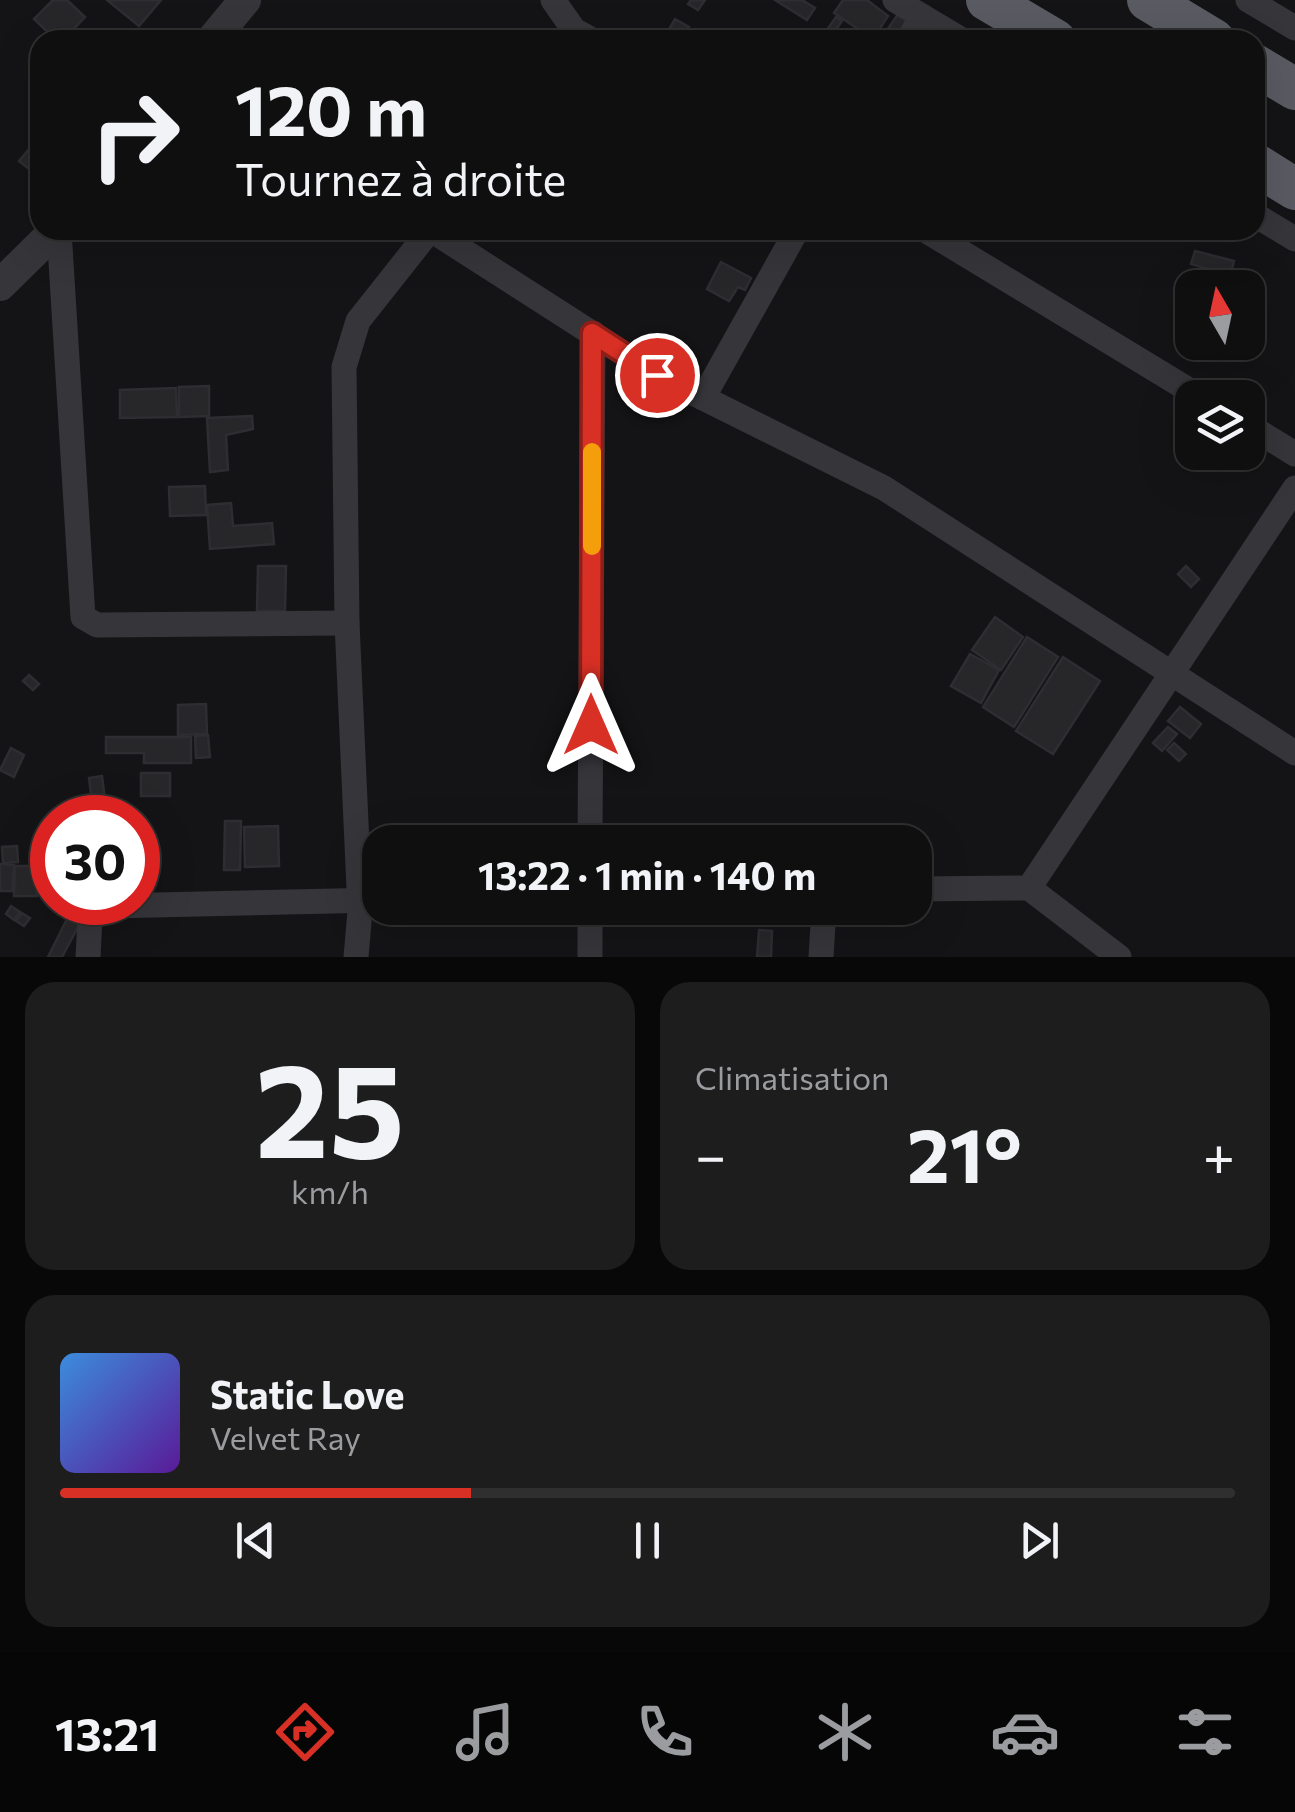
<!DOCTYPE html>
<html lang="fr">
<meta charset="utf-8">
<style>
:root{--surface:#0f0f10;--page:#1d1d1e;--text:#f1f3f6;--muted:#9b9c9f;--line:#2f2f30;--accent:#d93025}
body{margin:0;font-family:Commissioner,sans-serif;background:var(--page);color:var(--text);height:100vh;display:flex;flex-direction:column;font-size:38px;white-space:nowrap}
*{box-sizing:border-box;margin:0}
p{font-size:32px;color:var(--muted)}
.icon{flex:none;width:55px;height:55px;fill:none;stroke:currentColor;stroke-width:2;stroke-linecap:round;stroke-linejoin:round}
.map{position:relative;height:957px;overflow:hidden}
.side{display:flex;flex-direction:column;gap:25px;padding:25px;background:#080809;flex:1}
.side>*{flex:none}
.top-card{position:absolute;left:30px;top:30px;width:1235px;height:210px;border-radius:30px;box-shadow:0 10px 40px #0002,0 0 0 2px var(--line);background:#0f0f10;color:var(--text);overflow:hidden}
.needle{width:65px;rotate:351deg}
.tools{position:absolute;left:1175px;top:270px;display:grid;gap:20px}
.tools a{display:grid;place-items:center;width:90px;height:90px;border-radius:20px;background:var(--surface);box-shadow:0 10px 40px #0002,0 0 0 2px var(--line);font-size:50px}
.speed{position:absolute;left:30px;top:795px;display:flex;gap:20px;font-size:50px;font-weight:700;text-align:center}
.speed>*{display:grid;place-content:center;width:130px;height:130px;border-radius:50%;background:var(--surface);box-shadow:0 10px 40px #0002,0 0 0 2px var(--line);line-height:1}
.speed .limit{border:15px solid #d22;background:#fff;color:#111}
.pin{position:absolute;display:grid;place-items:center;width:85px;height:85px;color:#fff;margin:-42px;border:5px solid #fff;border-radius:50%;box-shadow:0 2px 10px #0007}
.me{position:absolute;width:110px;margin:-55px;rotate:0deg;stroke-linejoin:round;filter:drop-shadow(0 0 8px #0008)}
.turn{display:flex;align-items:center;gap:35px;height:210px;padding:0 40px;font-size:45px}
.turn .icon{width:130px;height:130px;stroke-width:2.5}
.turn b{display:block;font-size:70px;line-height:85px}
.big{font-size:75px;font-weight:700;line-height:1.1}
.side .tile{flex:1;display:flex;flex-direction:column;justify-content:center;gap:15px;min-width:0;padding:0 35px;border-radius:30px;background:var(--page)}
.side .dial{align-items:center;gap:0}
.dial b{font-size:130px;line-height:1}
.song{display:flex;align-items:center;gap:30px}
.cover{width:120px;height:120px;border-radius:15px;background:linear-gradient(135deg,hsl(210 70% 55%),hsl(270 70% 35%))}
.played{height:10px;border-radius:5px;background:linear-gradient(90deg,var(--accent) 35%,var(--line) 35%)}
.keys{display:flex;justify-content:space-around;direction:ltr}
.heat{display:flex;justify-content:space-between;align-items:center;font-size:55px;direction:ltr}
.side .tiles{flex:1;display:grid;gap:25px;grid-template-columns:1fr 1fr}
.tile:last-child{grid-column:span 2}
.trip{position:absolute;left:362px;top:825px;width:570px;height:100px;border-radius:30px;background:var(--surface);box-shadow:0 10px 40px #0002,0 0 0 2px var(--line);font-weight:700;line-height:100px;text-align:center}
.tabs{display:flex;height:160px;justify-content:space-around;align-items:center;background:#060606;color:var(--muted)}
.tabs .icon{width:70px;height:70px}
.tabs .selected{color:var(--accent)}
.tabs b{font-size:45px;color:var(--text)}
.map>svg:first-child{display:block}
.building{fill:#27272a;stroke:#2e2e32;stroke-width:2.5}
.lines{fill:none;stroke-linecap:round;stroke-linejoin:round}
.minor{stroke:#35353a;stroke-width:25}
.tertiary{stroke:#35353a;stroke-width:32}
.trunk{stroke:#595a62;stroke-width:42}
.route-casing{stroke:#8d1f18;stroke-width:25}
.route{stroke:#d93025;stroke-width:18}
.slow{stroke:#f59e0b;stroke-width:18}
</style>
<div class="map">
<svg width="1295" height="957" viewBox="0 0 1295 957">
<rect width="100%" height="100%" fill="#141416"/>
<!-- building -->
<g class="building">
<path d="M53,0H67L85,17L63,40H56L34,19Z"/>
<path d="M107,0H161L139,26Z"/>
<path d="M691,0H705L698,10L688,4Z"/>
<path d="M775,0H802L815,8L807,20Z"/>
<path d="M843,0H867L888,16L873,39L834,13Z"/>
<path d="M899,13L911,21L899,40H880Z"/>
<path d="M836,17L842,21L837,28L851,37L820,40Z"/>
<path d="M675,19L689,27L682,40H663Z"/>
<path d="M40,136V171L37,175L19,161Z"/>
<path d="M1195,251L1234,261L1228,285L1215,282L1218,272L1191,264Z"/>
<path d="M721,262L751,278L745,290L738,287L729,301L707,289Z"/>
<path d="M209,386V416L179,417V387Z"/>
<path d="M176,388L177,417L120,418V390Z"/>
<path d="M252,416L253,429L226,435L228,470L210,472L207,418Z"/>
<path d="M205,486L206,515L170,516L169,487Z"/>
<path d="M231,503L233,526L272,523L274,544L210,549L207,505Z"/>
<path d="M258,566H286L285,611H257Z"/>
<path d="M1186,566L1199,579L1191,587L1178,574Z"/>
<path d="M995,617L1023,637L1001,670L972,650Z"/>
<path d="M1027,637L1058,657L1014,727L983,707Z"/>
<path d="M970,654L999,670L981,703L951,686Z"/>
<path d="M1063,657L1100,681L1053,754L1016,731Z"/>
<path d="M29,675L39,684L33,690L23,681Z"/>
<path d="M206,704L207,734L178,735V705Z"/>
<path d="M1180,707L1201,724L1190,738L1168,721Z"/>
<path d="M1168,727L1177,734L1162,751L1153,743Z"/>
<path d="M208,735L210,757L196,758L195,736Z"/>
<path d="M106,737H191V763H144V753H106Z"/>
<path d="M1174,743L1186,754L1179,761L1167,750Z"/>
<path d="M11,748L24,755L14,777L0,770Z"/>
<rect x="141" y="773" width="29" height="23"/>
<path d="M102,776L106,808L93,810L89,778Z"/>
<path d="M225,821H241L240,870H224Z"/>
<path d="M278,826L279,866L245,867L244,827Z"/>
<path d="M17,846L18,862L3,863L2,847Z"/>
<path d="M0,864L14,865L12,891H0Z"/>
<path d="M15,866H38L37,896H14Z"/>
<path d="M74,905L86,912L62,957H48Z"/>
<path d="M11,906L20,912L14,920L6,914Z"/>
<path d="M22,913L30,918L24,926L16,921Z"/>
<path d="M759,930L772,931L771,957H757Z"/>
</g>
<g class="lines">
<!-- minor -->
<g class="minor">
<path d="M553,0L574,30L592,40"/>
<path d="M895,0L962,40"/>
<path d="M1248,0L1295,28"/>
<path d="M908,40L922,16"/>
<path d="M1255,215L1295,239"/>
<path d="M59,230L83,617L97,625L347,623"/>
<path d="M431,230L657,375L884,488L1295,753"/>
<path d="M925,230L1202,398"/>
<path d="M703,398L797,230"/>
<path d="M1248,425L1295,454"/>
<path d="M590,842L593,333"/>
<path d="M1029,888L1119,957"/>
<path d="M915,889L1029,888L1295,488"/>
<path d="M88,957L90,919L109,906L380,900"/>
<path d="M356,957L360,911L347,623L344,367L358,321L430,230"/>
<path d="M590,957V908"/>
<path d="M821,957L824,908"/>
</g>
<!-- tertiary -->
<g class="tertiary">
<path d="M212,40L245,0"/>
<path d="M0,285L56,230"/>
</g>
<!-- trunk -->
<g class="trunk">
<path d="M987,0L1055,40"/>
<path d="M1148,0L1214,40"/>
<path d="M1255,65L1295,89"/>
<path d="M1255,164L1295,189"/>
</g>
</g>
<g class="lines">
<!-- route casing -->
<g class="route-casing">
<path id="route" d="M591,725L592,333L657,375"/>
</g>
<!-- route -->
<use href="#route" class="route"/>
<!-- slow -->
<path class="slow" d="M592,546V452"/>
</g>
</svg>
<div class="tools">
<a><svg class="needle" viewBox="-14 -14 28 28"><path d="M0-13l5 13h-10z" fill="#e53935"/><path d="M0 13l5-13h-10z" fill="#9b9c9f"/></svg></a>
<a><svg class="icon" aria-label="layers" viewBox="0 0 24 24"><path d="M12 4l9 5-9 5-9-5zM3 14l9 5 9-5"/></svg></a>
</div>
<div class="speed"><div class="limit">30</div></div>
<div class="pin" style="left:657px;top:375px;background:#d93025"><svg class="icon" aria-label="arrive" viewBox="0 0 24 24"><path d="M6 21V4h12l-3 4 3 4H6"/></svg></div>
<svg class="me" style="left:591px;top:725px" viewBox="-20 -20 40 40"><path d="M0-17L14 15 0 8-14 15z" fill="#d93025" stroke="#fff" stroke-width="4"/></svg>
<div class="trip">13:22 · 1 min · 140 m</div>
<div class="top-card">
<div class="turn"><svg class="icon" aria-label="right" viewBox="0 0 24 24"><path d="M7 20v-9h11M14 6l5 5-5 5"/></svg><div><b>120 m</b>Tournez à droite</div></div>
</div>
</div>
<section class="side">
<div class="tiles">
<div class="tile dial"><b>25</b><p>km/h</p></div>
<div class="tile"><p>Climatisation</p>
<div class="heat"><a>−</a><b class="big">21°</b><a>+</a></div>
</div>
<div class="tile">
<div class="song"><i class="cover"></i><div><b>Static Love</b><p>Velvet Ray</p></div></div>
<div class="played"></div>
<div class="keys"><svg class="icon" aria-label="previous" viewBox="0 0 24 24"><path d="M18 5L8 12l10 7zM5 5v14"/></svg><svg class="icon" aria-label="pause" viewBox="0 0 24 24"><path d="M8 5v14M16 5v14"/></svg><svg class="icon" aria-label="next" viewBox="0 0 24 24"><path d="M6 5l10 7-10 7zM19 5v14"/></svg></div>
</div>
</div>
</section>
<nav class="tabs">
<b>13:21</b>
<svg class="icon selected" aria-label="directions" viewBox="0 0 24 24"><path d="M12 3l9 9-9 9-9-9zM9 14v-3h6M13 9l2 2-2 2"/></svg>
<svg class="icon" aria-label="music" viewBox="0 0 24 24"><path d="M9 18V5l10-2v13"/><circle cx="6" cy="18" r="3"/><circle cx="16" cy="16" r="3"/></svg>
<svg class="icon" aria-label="phone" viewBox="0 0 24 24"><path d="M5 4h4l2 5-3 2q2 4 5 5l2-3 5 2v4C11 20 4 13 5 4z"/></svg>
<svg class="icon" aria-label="climate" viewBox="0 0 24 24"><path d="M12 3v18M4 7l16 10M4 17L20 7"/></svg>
<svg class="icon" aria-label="car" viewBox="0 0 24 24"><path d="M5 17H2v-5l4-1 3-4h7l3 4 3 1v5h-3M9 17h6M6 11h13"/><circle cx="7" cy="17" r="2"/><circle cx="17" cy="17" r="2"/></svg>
<svg class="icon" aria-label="filters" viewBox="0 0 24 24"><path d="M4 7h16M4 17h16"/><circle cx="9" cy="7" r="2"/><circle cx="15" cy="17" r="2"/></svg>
</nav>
